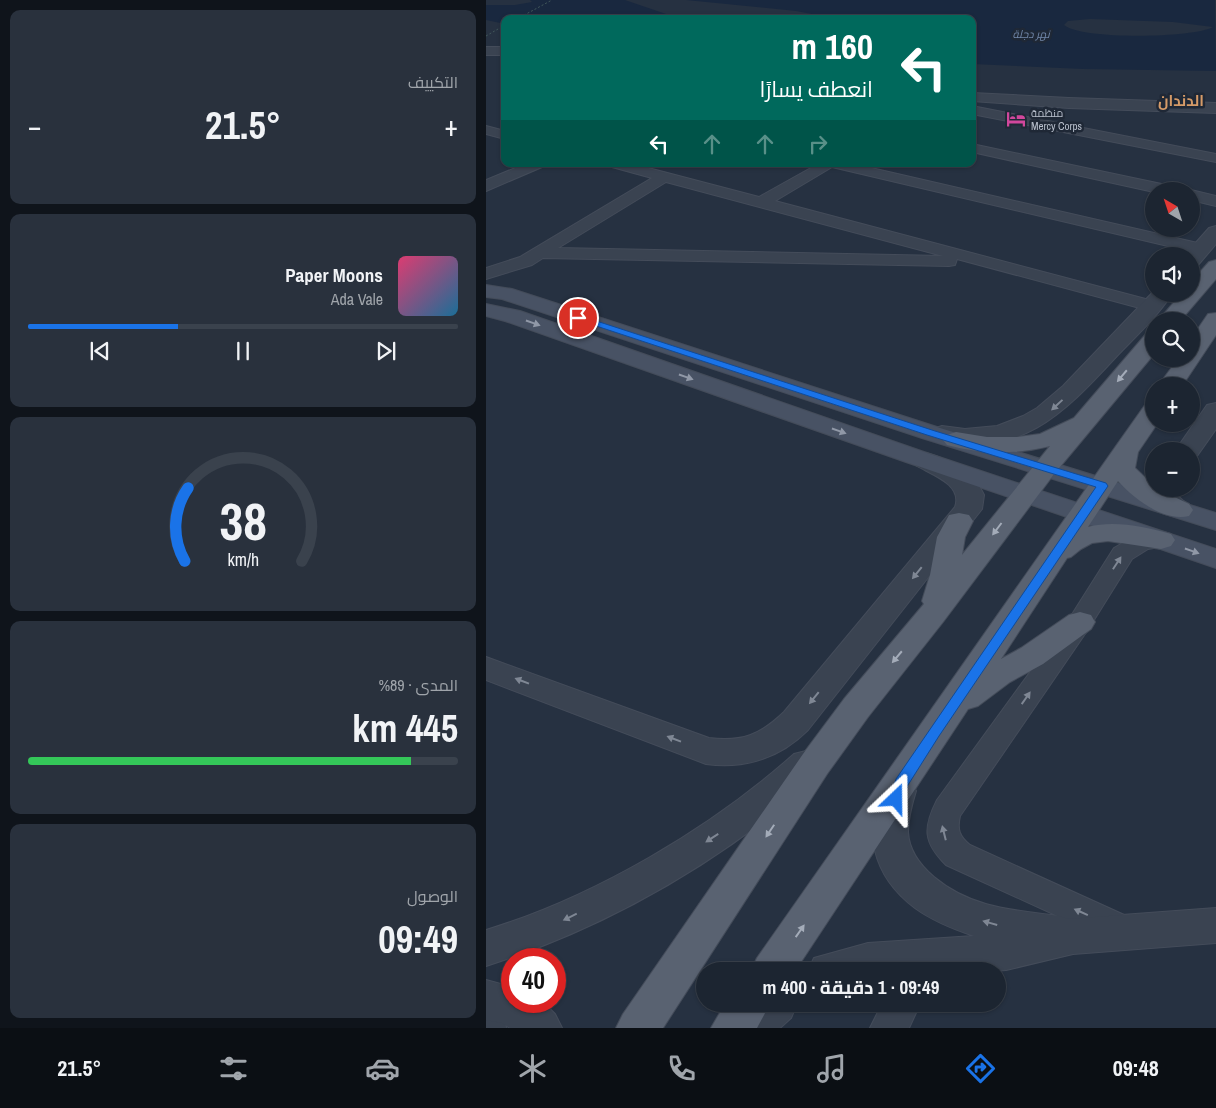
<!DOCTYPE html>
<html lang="ar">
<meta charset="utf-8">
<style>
:root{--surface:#1c2531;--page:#29313d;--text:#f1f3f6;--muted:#a0a5ab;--line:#3a424d;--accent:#1a73e8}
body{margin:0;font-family:"Archivo Narrow",Cairo,sans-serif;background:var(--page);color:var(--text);direction:rtl;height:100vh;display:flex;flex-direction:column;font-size:19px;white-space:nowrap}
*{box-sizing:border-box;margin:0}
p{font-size:16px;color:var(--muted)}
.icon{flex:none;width:28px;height:28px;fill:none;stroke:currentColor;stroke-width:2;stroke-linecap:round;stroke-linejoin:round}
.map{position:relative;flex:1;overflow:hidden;direction:ltr}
.side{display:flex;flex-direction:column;gap:10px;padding:10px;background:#0f141b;width:486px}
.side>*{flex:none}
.hud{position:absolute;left:15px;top:15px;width:475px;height:152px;border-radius:10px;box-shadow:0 1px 4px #0004,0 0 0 1px var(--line);direction:rtl;background:#00695c;color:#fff;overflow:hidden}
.needle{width:32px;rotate:321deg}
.tools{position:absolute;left:659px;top:182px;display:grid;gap:10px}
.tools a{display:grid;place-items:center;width:55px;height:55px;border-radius:50%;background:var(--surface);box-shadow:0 1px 4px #0004,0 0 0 1px var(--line);font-size:25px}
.speed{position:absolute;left:15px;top:948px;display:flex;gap:10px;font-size:25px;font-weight:700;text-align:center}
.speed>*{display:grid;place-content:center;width:65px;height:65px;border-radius:50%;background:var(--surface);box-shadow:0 1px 4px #0004,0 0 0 1px var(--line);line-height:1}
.speed .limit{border:8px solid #d22;background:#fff;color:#111}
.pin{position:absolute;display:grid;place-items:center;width:42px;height:42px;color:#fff;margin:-21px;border:2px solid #fff;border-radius:50%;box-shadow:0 1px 5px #0007}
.me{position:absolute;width:55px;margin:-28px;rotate:23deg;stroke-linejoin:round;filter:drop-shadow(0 0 4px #0008)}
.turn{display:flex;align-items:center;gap:18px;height:105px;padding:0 20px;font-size:22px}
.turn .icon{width:65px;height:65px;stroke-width:2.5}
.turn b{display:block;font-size:35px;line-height:42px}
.lanes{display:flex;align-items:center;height:48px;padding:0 20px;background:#0003;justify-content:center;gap:25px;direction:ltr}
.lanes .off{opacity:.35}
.big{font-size:38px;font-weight:700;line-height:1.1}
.side .card{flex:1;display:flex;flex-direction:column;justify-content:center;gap:8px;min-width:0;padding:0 18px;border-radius:10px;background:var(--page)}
.side .dial{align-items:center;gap:0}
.dial svg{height:130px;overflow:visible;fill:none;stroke:var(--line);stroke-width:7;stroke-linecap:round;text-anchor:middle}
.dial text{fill:var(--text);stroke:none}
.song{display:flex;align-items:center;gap:15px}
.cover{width:60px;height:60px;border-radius:8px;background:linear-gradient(135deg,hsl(340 70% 55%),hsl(200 70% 35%))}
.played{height:5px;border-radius:2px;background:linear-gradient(90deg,var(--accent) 35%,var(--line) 35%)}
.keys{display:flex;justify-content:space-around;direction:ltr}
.heat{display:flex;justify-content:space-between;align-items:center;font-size:28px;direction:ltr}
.charge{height:8px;border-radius:4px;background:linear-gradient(90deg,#34c759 89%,var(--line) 0)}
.trip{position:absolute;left:210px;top:962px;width:310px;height:50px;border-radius:25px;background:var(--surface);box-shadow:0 1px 4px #0004,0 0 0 1px var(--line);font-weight:700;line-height:50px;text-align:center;direction:rtl}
.tab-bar{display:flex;height:80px;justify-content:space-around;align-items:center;background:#0b0f14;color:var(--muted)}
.tab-bar .icon{width:35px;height:35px}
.tab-bar .current{color:var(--accent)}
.tab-bar b{font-size:22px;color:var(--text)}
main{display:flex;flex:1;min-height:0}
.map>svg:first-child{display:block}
.water{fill:#19283f;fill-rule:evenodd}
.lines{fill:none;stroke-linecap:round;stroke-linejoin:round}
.minor-casing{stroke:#444c5a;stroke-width:2}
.tertiary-casing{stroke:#444c5a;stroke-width:2}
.secondary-casing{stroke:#444c5a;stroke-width:2}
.primary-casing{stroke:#444c5a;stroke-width:2}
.path{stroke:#41575a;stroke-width:1;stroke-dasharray:2 2;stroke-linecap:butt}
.minor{fill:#3a4351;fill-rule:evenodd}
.tertiary{fill:#3a4351;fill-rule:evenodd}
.secondary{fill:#485264;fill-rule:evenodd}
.primary{fill:#596271;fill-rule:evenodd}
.oneway{fill:#9098a7}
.oneway2{fill:#a4acb9}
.oneway3{fill:#7f8794}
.route{fill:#1a73e8;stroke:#114b97}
.labels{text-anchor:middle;stroke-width:5;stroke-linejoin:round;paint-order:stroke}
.far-water-label{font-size:11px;font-style:italic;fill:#7187a9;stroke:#1f2836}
.far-poi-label{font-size:11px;fill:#b7becb;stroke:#1f2836;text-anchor:start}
.far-district-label{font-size:15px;font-weight:bold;fill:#d59b68;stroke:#1f2836}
</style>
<main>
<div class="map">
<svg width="730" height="1028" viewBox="0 0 730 1028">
<rect width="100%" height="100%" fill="#263141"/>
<!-- water -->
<g class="water">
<path d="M44,0H139L180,14L179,19H19V24L0,20V5H29L46,2Z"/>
<path d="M200,0H729L730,71L597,69L486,64V19H352L310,11ZM604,19L687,22L727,27C708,38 595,40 578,25L582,21Z"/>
</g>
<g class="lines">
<!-- minor casing -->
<g class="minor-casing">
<g id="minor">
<path d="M486,106L730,154V162L486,114Z"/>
<path d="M0,126L19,131V139L0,134Z"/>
<path d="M486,144L685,186L690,188L693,191L668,192L486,152Z"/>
<path d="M39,164H58L56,167L0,191V180Z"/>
<path d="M124,164H147L273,197L332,164H368L716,244L722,245L724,249L722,253L716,254L346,167L289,201L671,302L674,306L671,310L665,311L471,259L469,265L463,266L57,258L46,265L0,279V268L34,257L166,178L126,167ZM180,182L457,256L72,248Z"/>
<path d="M705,190L730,196V206L705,200V191H702Z"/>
<path d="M675,532L684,535L687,540L684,545L662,549L646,559L603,628L474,816C471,829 473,836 484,845L647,919L652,930L647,941L635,945L460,865C437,842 437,828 451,800L585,616L628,548L647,537Z"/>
<path d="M0,999L13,1004L18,1016L20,1028H0Z"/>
<path d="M396,1004H434L423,1028H384Z"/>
</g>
</g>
<!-- tertiary casing -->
<g class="tertiary-casing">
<g id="tertiary">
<rect x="0" y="47" width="19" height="8"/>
<path d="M486,93L583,98L730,103V113L583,108L486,101Z"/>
<path d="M730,226V244L712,265L705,267V256H698L723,228Z"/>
<path d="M668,291V294H686C671,317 649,337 630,357C577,414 533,461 447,439L443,434L447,429L456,426L479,429L511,426L537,416L551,408L577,386Z"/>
<path d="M730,403V429L711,456L705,458V451H689L721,405Z"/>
<path d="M440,453C462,459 489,473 498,495L496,509L322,730C294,758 259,769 220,764L0,680V657L223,738C256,742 274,735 298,712L469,507C477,485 447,475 431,466L427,461L431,456Z"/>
<path d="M668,485V489H691L693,497L707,510L703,516C685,520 666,509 665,489Z"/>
<path d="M320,751L332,754L338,764C326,785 302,802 284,816C199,882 101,934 0,966V930C108,897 224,829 308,754Z"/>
<path d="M412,777L425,781L430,791C426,804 422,818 422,832C423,851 434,865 448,877C485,908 527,910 573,916L582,919L730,908V943L587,954L520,970L508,971H322L328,958L382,943L488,936C467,929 447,921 429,908C386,876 375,828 399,781Z"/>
<path d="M0,980L26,987V1001H56L69,1014L76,1028H24L16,1023L0,1020Z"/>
<path d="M259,1004H311L305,1018L294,1028H241L248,1014Z"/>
</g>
</g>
<!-- secondary casing -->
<g class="secondary-casing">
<g id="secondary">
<path d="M0,285L26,289L454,428L730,513V530L436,438L16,299L0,297Z"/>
<path d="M0,304L34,311L438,452L730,549V568L420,462L19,321L0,316Z"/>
</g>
</g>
<!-- primary casing -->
<g class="primary-casing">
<g id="primary">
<path d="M730,260V279L694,321H672L695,294H705V282L723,262Z"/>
<path d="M730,313V335L696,386H672L692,359H705V339L722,314Z"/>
<path d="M668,332V354L568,474L457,622L382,717L341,774L177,1028H130L137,1014L317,754L358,699L438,604L436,601L444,575L451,537L463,515L473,513L483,515L487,521L479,537L476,555L564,446C529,455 495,454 461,445L457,440L461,435L470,432L501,437H532L554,434L588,418L660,334Z"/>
<path d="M668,403V424H671L652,452L649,468L668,486V489H672L703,504L707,510L703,516C678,522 648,499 632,481L602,527C629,520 658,527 685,534L689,540L685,546L675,549L622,541L606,543L595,549L585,557L581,558L515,659L535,648L583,615L594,612L605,615L609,622L605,629L557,664L524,682L492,706L482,709L309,971H265L271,958L630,446L659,405Z"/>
<path d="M239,1004H284L271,1028H225Z"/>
</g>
</g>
<!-- path -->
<g class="path">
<path d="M31,19L66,0"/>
<path d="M0,36L19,25"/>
</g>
<!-- minor -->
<use href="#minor" class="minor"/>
<!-- tertiary -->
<use href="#tertiary" class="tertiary"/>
<!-- secondary -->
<use href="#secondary" class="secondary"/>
<!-- primary -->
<use href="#primary" class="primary"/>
</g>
<!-- one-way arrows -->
<defs><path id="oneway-solid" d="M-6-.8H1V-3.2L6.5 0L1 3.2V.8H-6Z" transform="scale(1.25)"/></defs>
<g class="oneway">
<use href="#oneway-solid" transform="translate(47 323) rotate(19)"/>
<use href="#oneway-solid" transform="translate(200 377) rotate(19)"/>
<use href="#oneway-solid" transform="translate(353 431) rotate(19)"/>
<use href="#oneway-solid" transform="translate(706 551) rotate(19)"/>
</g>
<g class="oneway2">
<use href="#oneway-solid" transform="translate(636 376) rotate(130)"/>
<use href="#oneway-solid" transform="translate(511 529) rotate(127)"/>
<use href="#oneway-solid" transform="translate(411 657) rotate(130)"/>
<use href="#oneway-solid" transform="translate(284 831) rotate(124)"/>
<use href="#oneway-solid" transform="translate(314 931) rotate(-55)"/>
</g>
<g class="oneway3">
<use href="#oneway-solid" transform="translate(571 405) rotate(137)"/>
<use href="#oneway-solid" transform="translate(631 563) rotate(-57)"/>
<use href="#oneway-solid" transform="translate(431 573) rotate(129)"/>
<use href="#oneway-solid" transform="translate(36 681) rotate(-159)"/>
<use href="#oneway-solid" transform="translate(328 698) rotate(129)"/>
<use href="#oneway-solid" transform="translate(540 698) rotate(-55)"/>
<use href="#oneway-solid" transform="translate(188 739) rotate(-159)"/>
<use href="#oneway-solid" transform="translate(458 833) rotate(-104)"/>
<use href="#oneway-solid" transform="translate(226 838) rotate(147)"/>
<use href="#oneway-solid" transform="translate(595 912) rotate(-156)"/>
<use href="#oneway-solid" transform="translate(84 917) rotate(154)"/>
<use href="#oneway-solid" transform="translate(504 923) rotate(-164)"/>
</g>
<!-- route -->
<path class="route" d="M92,315L449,431L620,483L622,486L453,736L422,785L415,803L410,805L405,803L403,799L410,779L610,487L441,435L89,319V316Z"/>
<!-- icons -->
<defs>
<g id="hotel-bare" transform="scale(1.5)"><path d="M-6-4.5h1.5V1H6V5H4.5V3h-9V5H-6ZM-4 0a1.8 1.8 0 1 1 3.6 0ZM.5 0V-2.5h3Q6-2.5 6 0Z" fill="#d1479c" stroke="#1f2836" stroke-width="2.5" paint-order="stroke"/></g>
</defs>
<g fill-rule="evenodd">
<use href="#hotel-bare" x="530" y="119"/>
</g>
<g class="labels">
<!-- far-water labels -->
<g class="far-water-label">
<text x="545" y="38">نهر دجلة</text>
</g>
<!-- far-poi labels -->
<g class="far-poi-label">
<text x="545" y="117">منظمة<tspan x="545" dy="13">Mercy Corps</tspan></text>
</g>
<!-- far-district labels -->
<g class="far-district-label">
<text x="695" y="106">الدندان</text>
</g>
</g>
</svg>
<div class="tools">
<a><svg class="needle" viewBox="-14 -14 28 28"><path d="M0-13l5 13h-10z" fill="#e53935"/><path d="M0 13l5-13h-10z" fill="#a0a5ab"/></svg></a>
<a><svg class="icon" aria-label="sound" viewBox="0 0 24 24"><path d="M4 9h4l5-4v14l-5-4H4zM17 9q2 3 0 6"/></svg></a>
<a><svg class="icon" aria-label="search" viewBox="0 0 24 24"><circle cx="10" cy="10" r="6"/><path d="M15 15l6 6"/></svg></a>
<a>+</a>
<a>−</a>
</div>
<div class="speed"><div class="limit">40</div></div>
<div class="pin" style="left:92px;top:318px;background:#d93025"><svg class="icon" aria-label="arrive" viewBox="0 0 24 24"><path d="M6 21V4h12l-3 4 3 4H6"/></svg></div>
<svg class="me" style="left:410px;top:799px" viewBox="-20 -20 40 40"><path d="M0-17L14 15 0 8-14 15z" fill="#1a73e8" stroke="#fff" stroke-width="4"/></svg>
<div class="trip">09:49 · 1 دقيقة · 400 m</div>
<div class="hud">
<div class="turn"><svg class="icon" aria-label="left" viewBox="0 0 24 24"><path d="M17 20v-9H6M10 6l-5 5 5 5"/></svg><div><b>160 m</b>انعطف يسارًا</div></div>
<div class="lanes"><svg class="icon" aria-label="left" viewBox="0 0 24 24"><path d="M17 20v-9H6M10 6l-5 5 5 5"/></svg><svg class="icon off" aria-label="ahead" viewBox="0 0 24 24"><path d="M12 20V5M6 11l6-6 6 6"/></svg><svg class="icon off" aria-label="ahead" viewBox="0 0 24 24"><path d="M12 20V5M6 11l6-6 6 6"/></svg><svg class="icon off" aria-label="right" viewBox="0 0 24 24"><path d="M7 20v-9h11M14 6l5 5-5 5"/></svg></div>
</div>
</div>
<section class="side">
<div class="card"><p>التكييف</p>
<div class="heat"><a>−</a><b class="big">21.5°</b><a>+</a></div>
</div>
<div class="card">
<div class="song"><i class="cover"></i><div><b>Paper Moons</b><p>Ada Vale</p></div></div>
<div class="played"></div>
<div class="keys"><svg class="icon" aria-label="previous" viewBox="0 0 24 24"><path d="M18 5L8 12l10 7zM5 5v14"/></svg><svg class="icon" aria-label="pause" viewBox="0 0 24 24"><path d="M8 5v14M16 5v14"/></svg><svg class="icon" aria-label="next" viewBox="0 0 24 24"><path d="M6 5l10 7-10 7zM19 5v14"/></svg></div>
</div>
<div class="card dial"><svg viewBox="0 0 100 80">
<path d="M14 69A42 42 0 1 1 86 69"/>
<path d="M14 69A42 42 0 0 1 16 24" stroke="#1a73e8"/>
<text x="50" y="56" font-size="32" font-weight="700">38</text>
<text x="50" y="72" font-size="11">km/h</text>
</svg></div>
<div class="card"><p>المدى · 89%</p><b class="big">445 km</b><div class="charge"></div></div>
<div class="card"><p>الوصول</p><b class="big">09:49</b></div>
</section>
</main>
<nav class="tab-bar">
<b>09:48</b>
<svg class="icon current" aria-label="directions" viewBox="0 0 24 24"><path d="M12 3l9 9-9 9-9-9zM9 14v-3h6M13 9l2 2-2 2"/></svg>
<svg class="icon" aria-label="music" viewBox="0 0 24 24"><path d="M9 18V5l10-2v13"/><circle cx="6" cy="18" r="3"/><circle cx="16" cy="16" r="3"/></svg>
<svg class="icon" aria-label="phone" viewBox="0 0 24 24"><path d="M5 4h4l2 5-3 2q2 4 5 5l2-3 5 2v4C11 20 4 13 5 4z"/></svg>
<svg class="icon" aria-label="climate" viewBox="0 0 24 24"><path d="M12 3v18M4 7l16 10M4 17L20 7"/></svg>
<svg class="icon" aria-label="car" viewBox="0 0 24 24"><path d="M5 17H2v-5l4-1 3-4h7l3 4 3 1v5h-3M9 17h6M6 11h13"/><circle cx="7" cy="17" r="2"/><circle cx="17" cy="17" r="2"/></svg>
<svg class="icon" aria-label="filters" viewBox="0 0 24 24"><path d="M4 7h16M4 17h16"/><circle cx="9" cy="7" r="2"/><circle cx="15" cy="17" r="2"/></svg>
<b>21.5°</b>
</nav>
